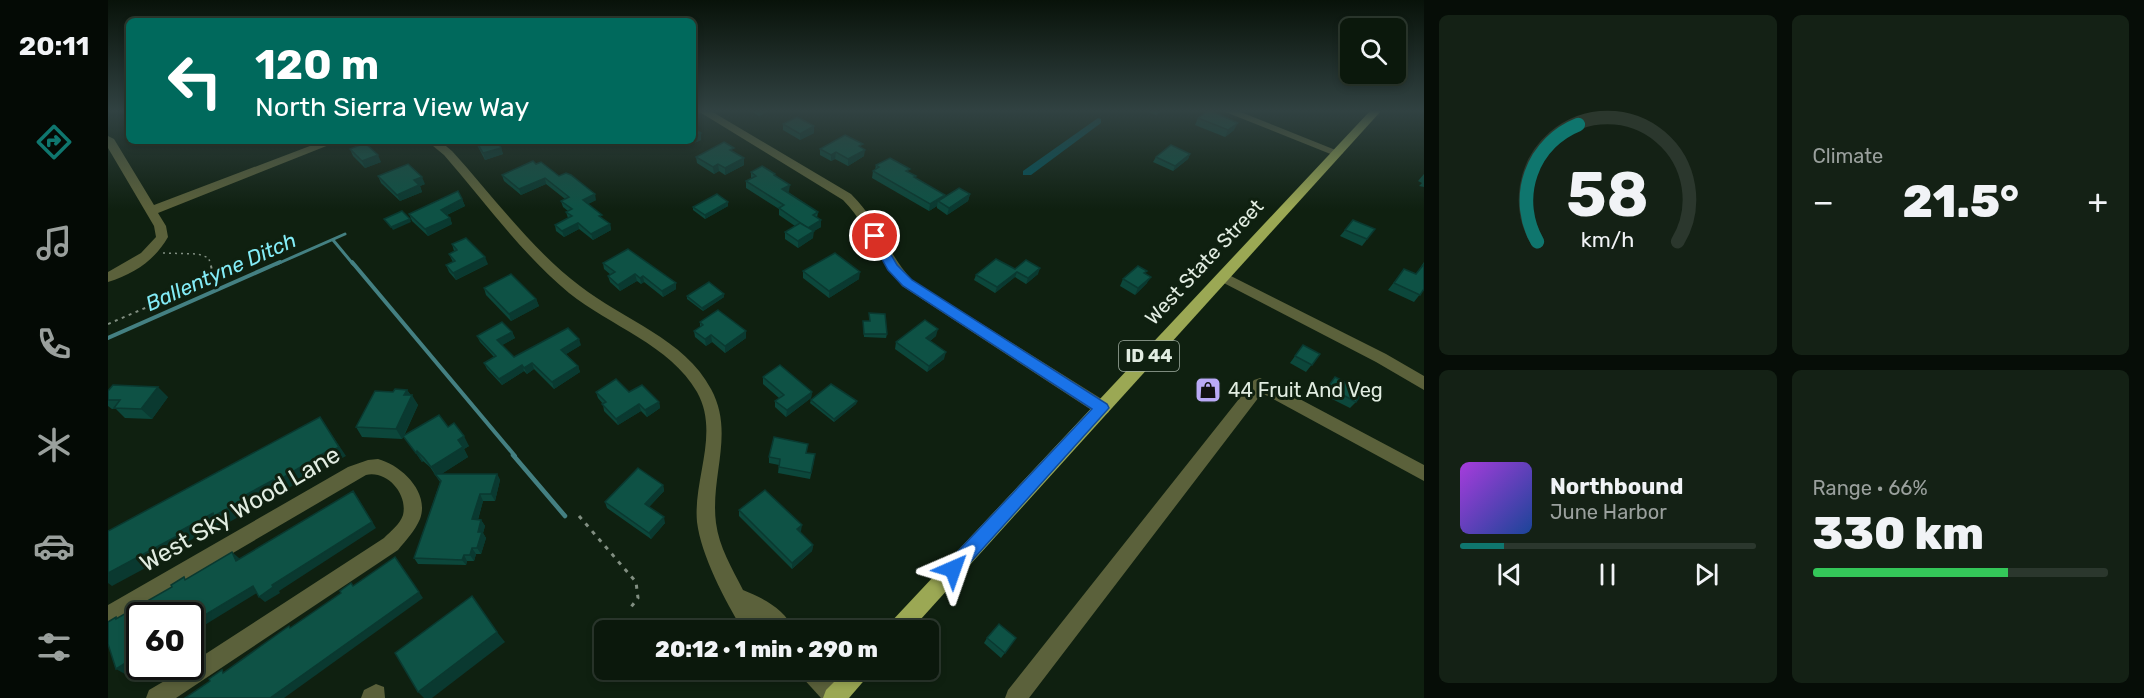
<!DOCTYPE html>
<meta charset="utf-8">
<style>
:root{--surface:#0b180c;--page:#142115;--text:#f1f3f6;--muted:#9aa09d;--line:#2b372d;--accent:#0f766e}
body{margin:0;font-family:Rubik,sans-serif;background:var(--page);color:var(--text);height:100vh;display:flex;flex-direction:column;font-size:22px;white-space:nowrap}
*{box-sizing:border-box;margin:0}
p{font-size:20px;color:var(--muted)}
.icon{flex:none;width:33px;height:33px;fill:none;stroke:currentColor;stroke-width:2;stroke-linecap:round;stroke-linejoin:round}
.map{position:relative;flex:1;overflow:hidden}
.panel{display:flex;flex-direction:column;gap:15px;padding:15px;background:#060d07;width:720px}
.panel>*{flex:none}
.banner{position:absolute;left:18px;top:18px;width:570px;height:126px;border-radius:9px;box-shadow:0 3px 9px #0003,0 0 0 2px var(--line);background:#00695c;color:#fff;overflow:hidden}
.fabs{position:absolute;left:1232px;top:18px;display:grid;gap:12px}
.fabs a{display:grid;place-items:center;width:66px;height:66px;border-radius:9px;background:var(--surface);box-shadow:0 3px 9px #0003,0 0 0 2px var(--line);font-size:30px}
.speed{position:absolute;left:18px;top:602px;display:flex;gap:12px;font-size:30px;font-weight:700;text-align:center}
.speed>*{display:grid;place-content:center;width:78px;height:78px;border-radius:50%;background:var(--surface);box-shadow:0 3px 9px #0003,0 0 0 2px var(--line);line-height:1}
.speed .limit{border:3px solid #111;border-radius:9px;background:#fff;color:#111}
.pin{position:absolute;display:grid;place-items:center;width:51px;height:51px;color:#fff;margin:-26px;border:3px solid #fff;border-radius:50%;box-shadow:0 2px 6px #0007}
.me{position:absolute;width:66px;margin:-33px;rotate:43deg;stroke-linejoin:round;filter:drop-shadow(0 0 4px #0008)}
.turn{display:flex;align-items:center;gap:21px;height:126px;padding:0 30px;font-size:27px}
.turn .icon{width:78px;height:78px;stroke-width:2.5}
.turn b{display:block;font-size:42px;line-height:51px}
.big{font-size:45px;font-weight:800;line-height:1.1}
.panel .widget{flex:1;display:flex;flex-direction:column;justify-content:center;gap:9px;min-width:0;padding:0 21px;border-radius:9px;background:var(--page)}
.panel .dial{align-items:center;gap:0}
.dial svg{height:156px;overflow:visible;fill:none;stroke:var(--line);stroke-width:7;stroke-linecap:round;text-anchor:middle}
.dial text{fill:var(--text);stroke:none}
.song{display:flex;align-items:center;gap:18px}
.cover{width:72px;height:72px;border-radius:9px;background:linear-gradient(135deg,hsl(280 70% 55%),hsl(220 70% 35%))}
.played{height:6px;border-radius:3px;background:linear-gradient(90deg,var(--accent) 15%,var(--line) 15%)}
.keys{display:flex;justify-content:space-around;direction:ltr}
.heat{display:flex;justify-content:space-between;align-items:center;font-size:33px;direction:ltr}
.charge{height:9px;border-radius:4px;background:linear-gradient(90deg,#34c759 66%,var(--line) 0)}
.panel .tiles{flex:1;display:grid;gap:15px;grid-template-columns:repeat(2,1fr)}
.trip{position:absolute;left:486px;top:620px;width:345px;height:60px;border-radius:9px;background:var(--surface);box-shadow:0 3px 9px #0003,0 0 0 2px var(--line);font-weight:800;line-height:60px;text-align:center}
main{display:flex;flex:1;min-height:0}
.tabs{display:flex;flex-direction:column;width:108px;justify-content:space-around;align-items:center;background:#040a05;color:var(--muted)}
.tabs .icon{width:42px;height:42px}
.tabs .active{color:var(--accent)}
.tabs b{font-size:27px;color:var(--text)}
.map>svg:first-child{display:block}
.lines{fill:none;stroke-linecap:round;stroke-linejoin:round}
.stream-far2{stroke:#448082;stroke-width:3}
.stream-far1{stroke:#448082;stroke-width:4}
.stream{stroke:#448082;stroke-width:4.5}
.canal{fill:#005259;fill-rule:evenodd}
.path-far2{stroke:#818e81;stroke-width:1.5;stroke-dasharray:2 4;stroke-linecap:butt}
.path-far1{stroke:#818e81;stroke-width:2;stroke-dasharray:3 4.5;stroke-linecap:butt}
.path{stroke:#818e81;stroke-width:3;stroke-dasharray:4 6;stroke-linecap:butt}
.minor{fill:#5b613b;fill-rule:evenodd}
.major{fill:#9ba854;fill-rule:evenodd}
.wall{fill:#0c473b}
.shaded-wall{fill:#0a3930}
.building{fill:#0e5245;stroke:#0a3930;stroke-width:1.5}
.route{fill:#1a73e8;stroke:#114b97;stroke-width:1.5}
.labels{text-anchor:middle;stroke-width:6;stroke-linejoin:round;paint-order:stroke}
.shield{fill:#0f2010;stroke:#a2afa2;stroke-width:1.5}
.shield-label{font-size:18px;font-weight:bold;fill:#e1ece1}
.street-label{font-size:20px;fill:#e1ece1;stroke:#0f2010}
.poi-label{font-size:20px;fill:#e1ece1;stroke:#0f2010;text-anchor:start}
.water-label{font-size:21px;font-style:italic;fill:#83ecf7;stroke:#0f2010}
.near-street-label{font-size:24px;fill:#e1ece1;stroke:#0f2010}
</style>
<main>
<nav class="tabs">
<b>20:11</b>
<svg class="icon active" aria-label="directions" viewBox="0 0 24 24"><path d="M12 3l9 9-9 9-9-9zM9 14v-3h6M13 9l2 2-2 2"/></svg>
<svg class="icon" aria-label="music" viewBox="0 0 24 24"><path d="M9 18V5l10-2v13"/><circle cx="6" cy="18" r="3"/><circle cx="16" cy="16" r="3"/></svg>
<svg class="icon" aria-label="phone" viewBox="0 0 24 24"><path d="M5 4h4l2 5-3 2q2 4 5 5l2-3 5 2v4C11 20 4 13 5 4z"/></svg>
<svg class="icon" aria-label="climate" viewBox="0 0 24 24"><path d="M12 3v18M4 7l16 10M4 17L20 7"/></svg>
<svg class="icon" aria-label="car" viewBox="0 0 24 24"><path d="M5 17H2v-5l4-1 3-4h7l3 4 3 1v5h-3M9 17h6M6 11h13"/><circle cx="7" cy="17" r="2"/><circle cx="17" cy="17" r="2"/></svg>
<svg class="icon" aria-label="filters" viewBox="0 0 24 24"><path d="M4 7h16M4 17h16"/><circle cx="9" cy="7" r="2"/><circle cx="15" cy="17" r="2"/></svg>
</nav>
<div class="map">
<svg width="1316" height="698" viewBox="0 0 1316 698">
<rect width="100%" height="100%" fill="#0f2010"/>
<g class="lines">
<!-- stream-far2 -->
<g class="stream-far2">
<path d="M225,240L245,264"/>
<path d="M169,264L237,234"/>
</g>
<!-- stream-far1 -->
<g class="stream-far1">
<path d="M244,262L407,456"/>
<path d="M0,338L172,262"/>
</g>
<!-- stream -->
<path class="stream" d="M405,455L457,516"/>
<!-- canal -->
<path class="canal" d="M990,118L993,119V123L923,175H915V171Z"/>
<!-- path-far2 -->
<path class="path-far2" d="M55,253L90,254L101,258L102,264"/>
<!-- path-far1 -->
<path class="path-far1" d="M0,324L86,287L104,270L102,262"/>
<!-- path -->
<path class="path" d="M471,516L528,582L530,598L520,611"/>
<!-- minor -->
<g class="minor">
<path d="M590,111H603L743,194C769,219 780,254 804,280L1000,403L1002,408L1000,413L994,414L988,413L794,286C770,260 760,225 735,200Z"/>
<path d="M1115,111H1130L1235,153L1229,156L1225,155Z"/>
<path d="M0,136L6,139L46,205L215,141H231L50,213L58,226L60,237C47,260 26,274 0,282V272L33,253L48,237L46,226L0,148Z"/>
<path d="M319,141H332L344,151C385,196 423,249 472,286C514,319 577,339 603,389C627,433 602,476 608,523C611,547 624,568 635,590C655,598 677,609 686,630H662L651,619L657,630H635C617,601 593,555 589,522C585,479 612,433 589,392C562,345 502,326 461,293C414,254 376,201 336,155Z"/>
<path d="M1115,272L1278,354L1316,376V390L1268,362L1110,280L1108,277L1110,274Z"/>
<path d="M1152,378L1316,465V481L1154,393L921,698H897L900,690L1146,380Z"/>
<path d="M270,459C293,465 322,492 312,519C307,531 298,540 290,550L68,698H38L41,690L82,666V664L276,538C283,531 292,524 295,515C300,494 279,470 258,475L0,626V605L240,467L260,460Z"/>
<path d="M690,669H715L735,689L737,698H713L693,676Z"/>
<path d="M268,684L276,687L277,698H253L256,690Z"/>
</g>
<!-- major -->
<g class="major">
<path d="M1262,111H1273L803,630H779L782,623Z"/>
<path d="M739,669H763L760,676L741,698H715L718,690Z"/>
</g>
</g>
<!-- wall -->
<g class="wall">
<path d="M643,111H660L651,116Z"/>
<path d="M1038,111H1053L1048,115Z"/>
<path d="M1090,118L1126,130L1117,137L1087,125Z"/>
<path d="M675,124L706,126V133L692,140L675,130Z"/>
<path d="M593,133V140L580,146L573,141H585Z"/>
<path d="M360,141H389L393,148L395,154L377,160L368,143Z"/>
<path d="M754,148L756,156L740,166L727,159L723,161L712,155V149Z"/>
<path d="M242,149L273,162L257,168L245,156Z"/>
<path d="M626,152L636,158V165L617,175L611,171L606,174L589,163L588,157Z"/>
<path d="M1082,154L1080,159L1065,171L1045,162L1048,157Z"/>
<path d="M428,164L451,176L488,200L480,204L495,219L502,224L503,230L485,240L471,229L456,237L448,231L447,225L460,218L458,212L460,211L455,207L453,201L457,199L438,184L413,195L396,181L394,175Z"/>
<path d="M768,165L801,172L808,176L807,178L837,195L836,197L862,194L860,201L839,215L829,208V206L821,211L764,178L765,171L767,170Z"/>
<path d="M643,172L667,174V176L681,191L680,192L710,212L709,218L713,220V227L705,231V238L690,248L677,239V232L687,226L671,215V209L638,188V181L643,179Z"/>
<path d="M1316,174V187L1311,186L1314,183L1310,181Z"/>
<path d="M270,176L317,184L312,186L314,192L292,201L273,183Z"/>
<path d="M354,199L357,206L339,215L342,218L344,224L320,236L304,221L301,214Z"/>
<path d="M620,202V206L597,219L585,210V207Z"/>
<path d="M1267,229L1254,246L1232,236L1237,230Z"/>
<path d="M344,244L380,264L348,280L341,272L338,265L345,262L341,254L346,251Z"/>
<path d="M520,249L568,289L555,297L536,282L533,284L529,281L512,291L502,282L500,276L503,275L496,269L495,263Z"/>
<path d="M1316,262V289L1306,302L1280,290L1296,269L1308,274Z"/>
<path d="M907,269L930,274L918,284L907,277L887,293L866,280L868,275Z"/>
<path d="M695,271L751,279L721,298L695,278Z"/>
<path d="M1037,274L1039,283L1027,295L1012,286L1015,279Z"/>
<path d="M376,288L428,299L431,306L403,321L378,295Z"/>
<path d="M579,296L616,297L595,311L579,299Z"/>
<path d="M761,313L779,334L778,338L756,337L755,321H761Z"/>
<path d="M592,322L638,338L617,353L604,342L598,346L587,337L586,331L592,327Z"/>
<path d="M404,332L407,338L394,345L406,357L473,345L458,354L470,366L472,372L446,389L426,369L419,374L416,371L394,385L379,369L376,363L386,357L372,342L369,336Z"/>
<path d="M828,336L822,341L836,359L819,372L787,349L788,342Z"/>
<path d="M1195,345L1212,354L1198,372L1182,363Z"/>
<path d="M655,377L704,392L703,398L678,417L667,407V401L671,398L655,384Z"/>
<path d="M1227,377L1248,402L1242,408L1214,394Z"/>
<path d="M299,390L310,405L296,436L340,427L361,446L356,449L360,457L333,474H389L392,480L387,501H375L370,520H373L377,526L375,533L378,538L373,554H368L366,561H359L358,565L310,564L306,558L332,482L322,467L315,461L314,462L296,436L294,439L254,437L248,427L285,392Z"/>
<path d="M0,391L60,397L44,419L17,418L8,409H4L0,406Z"/>
<path d="M488,392H521L551,402L552,408L539,417L533,411L510,425L496,411L495,404L490,398Z"/>
<path d="M703,400L749,401L748,404L726,422L702,403Z"/>
<path d="M699,450V453L706,461L702,479L670,473L671,465L661,463V457Z"/>
<path d="M555,485L556,491L541,507L557,523L543,539L499,508L497,502Z"/>
<path d="M631,510L693,531L692,532L705,545L704,551L684,569L631,516Z"/>
<path d="M879,638H908L893,658L876,643Z"/>
</g>
<!-- shaded-wall -->
<g class="shaded-wall">
<path d="M651,111H660L651,116Z"/>
<path d="M1130,123L1126,130L1117,137L1120,130Z"/>
<path d="M706,126V133L692,140V134Z"/>
<path d="M593,133V140L580,146V141H585V137Z"/>
<path d="M393,148L395,154L377,160L375,153Z"/>
<path d="M757,150L756,156L740,166V159Z"/>
<path d="M728,152L727,159L723,161V155Z"/>
<path d="M1082,154L1080,159L1065,171L1067,166Z"/>
<path d="M270,155L273,162L257,168L254,161Z"/>
<path d="M636,158V165L617,175V168Z"/>
<path d="M610,164L611,171L606,174L605,167Z"/>
<path d="M314,177L317,184L312,186L314,192L292,201L289,195L306,180Z"/>
<path d="M437,178L438,184L413,195L411,189Z"/>
<path d="M682,185L681,191L674,196V189Z"/>
<path d="M487,194L488,200L476,206L475,200Z"/>
<path d="M862,194L860,201L839,215L841,208Z"/>
<path d="M837,195L835,202L830,201L829,206L821,211L822,204Z"/>
<path d="M354,199L357,206L336,216L333,210Z"/>
<path d="M620,202V206L597,219V215Z"/>
<path d="M342,218L344,224L320,236L317,229Z"/>
<path d="M302,219L303,222L285,230L283,227Z"/>
<path d="M713,220V227L700,235V228Z"/>
<path d="M470,223L471,229L456,237L454,231Z"/>
<path d="M502,224L503,230L485,240L483,234Z"/>
<path d="M706,231L705,238L690,248V241Z"/>
<path d="M377,257L380,264L348,280L345,273Z"/>
<path d="M932,268L930,274L918,284L920,278Z"/>
<path d="M752,272L751,279L721,298V291Z"/>
<path d="M909,272L907,277L887,293L889,287Z"/>
<path d="M527,274L529,281L512,291L510,285Z"/>
<path d="M535,276L536,282L533,284L532,278Z"/>
<path d="M1043,277L1039,283L1027,295L1030,288Z"/>
<path d="M568,283V289L555,297L554,291Z"/>
<path d="M616,294V297L595,311L594,308Z"/>
<path d="M428,299L431,306L403,321L401,314Z"/>
<path d="M830,329L828,336L816,345L818,338Z"/>
<path d="M638,331V338L617,353V346Z"/>
<path d="M404,332L407,338L391,347L389,340Z"/>
<path d="M603,335L604,342L598,346L597,339Z"/>
<path d="M471,339L473,345L455,356L453,350Z"/>
<path d="M838,352L836,359L819,372L821,366Z"/>
<path d="M424,363L426,369L419,374L416,368Z"/>
<path d="M414,365L416,371L394,385L391,379Z"/>
<path d="M470,366L472,372L446,389L444,382Z"/>
<path d="M50,387L60,397L44,419L33,409Z"/>
<path d="M299,390L304,397V395L310,405L294,439L288,429L296,395Z"/>
<path d="M704,392L703,398L678,417L679,410Z"/>
<path d="M749,401L748,404L726,422V419Z"/>
<path d="M551,402L552,408L539,417L537,410Z"/>
<path d="M531,404L533,411L510,425L508,419Z"/>
<path d="M212,417L238,456L229,461L228,460L174,492L173,490L141,507L143,510L116,525L114,523L81,541L82,544L4,586L0,583V573L70,532Z"/>
<path d="M356,436L361,446L356,449L360,457L329,477L323,467L350,440Z"/>
<path d="M309,451L315,461L314,462L308,453Z"/>
<path d="M389,474L392,480L387,501L383,494Z"/>
<path d="M555,485L556,491L538,510L537,504Z"/>
<path d="M245,491L250,498L268,528L171,591L172,593L157,602L151,597L164,585Z"/>
<path d="M372,494L375,501L368,526L364,519Z"/>
<path d="M556,517L557,523L543,539L541,533Z"/>
<path d="M373,520L377,526L375,533L378,538L373,554L369,548L370,532Z"/>
<path d="M694,525L693,531L688,535L689,529Z"/>
<path d="M705,545L704,551L684,569V563Z"/>
<path d="M364,548L368,554L366,561L362,555Z"/>
<path d="M124,552L131,558L135,567L128,561Z"/>
<path d="M356,555L359,561L358,565L354,560Z"/>
<path d="M287,557L315,598L176,698H162Z"/>
<path d="M145,586L152,591L82,634V624Z"/>
<path d="M389,632L397,642L324,698H316L310,692Z"/>
<path d="M32,654V665L17,674L8,669Z"/>
</g>
<!-- building -->
<g class="building">
<path d="M1100,111H1103L1130,123L1120,130L1090,118Z"/>
<path d="M689,117L706,126L692,134L675,124Z"/>
<path d="M585,128L593,133L585,137Z"/>
<path d="M737,135L755,144L751,146L757,150L740,159L728,152L723,155L712,149Z"/>
<path d="M368,141H389L393,148L375,153Z"/>
<path d="M616,142L626,148L622,150L636,158L617,168L610,164L605,167L588,157Z"/>
<path d="M257,143L270,155L254,161L242,149Z"/>
<path d="M1063,145L1082,154L1067,166L1048,157Z"/>
<path d="M782,158L802,169L798,171L808,176L806,177L837,195L822,204L765,171L771,167L768,165Z"/>
<path d="M425,161L428,164L433,162L451,176L458,173L463,175L487,194L475,200L494,215L491,216L502,224L483,234L470,223L454,231L447,225L464,216L458,212L464,209L453,201L461,197L437,178L411,189L394,175Z"/>
<path d="M300,164L314,177L306,180L311,185L289,195L270,176Z"/>
<path d="M654,166L667,174L666,175L682,185L674,189L710,212L705,215L713,220L700,228L671,208L676,205L638,181L648,176L643,172Z"/>
<path d="M851,188L862,194L841,208L830,201Z"/>
<path d="M350,191L354,199L333,210L342,218L317,229L301,214Z"/>
<path d="M609,194L620,202L597,215L585,207Z"/>
<path d="M294,211L302,219L283,227L276,219Z"/>
<path d="M1245,220L1267,229L1259,239L1237,230Z"/>
<path d="M692,223L706,231L690,241L677,232Z"/>
<path d="M358,238L377,257L345,273L338,265L347,261L341,254L349,250L344,244Z"/>
<path d="M520,249L568,283L554,291L535,276L532,278L527,274L510,285L500,276L507,272L495,263Z"/>
<path d="M727,253L752,272L721,291L695,271Z"/>
<path d="M888,259L907,269L918,260L932,268L920,278L909,272L889,287L868,275Z"/>
<path d="M1316,264V289L1312,295L1286,283L1296,269L1308,274Z"/>
<path d="M1030,266L1039,271L1036,273L1043,277L1030,288L1015,279Z"/>
<path d="M403,274L428,299L401,314L376,288Z"/>
<path d="M601,282L616,294L594,308L579,296Z"/>
<path d="M610,310L638,331L617,346L603,335L597,339L586,331L595,325L592,322Z"/>
<path d="M761,313L777,314L779,334H756L755,321H762Z"/>
<path d="M817,320L830,329L818,338L838,352L821,366L788,342Z"/>
<path d="M394,322L404,332L389,340L406,357L460,328L471,339L453,350L470,366L444,382L424,363L416,368L414,365L391,379L376,363L388,356L369,336Z"/>
<path d="M1195,345L1212,354L1204,365L1187,356Z"/>
<path d="M672,365L704,392L679,410L667,401L676,395L655,377Z"/>
<path d="M1227,377L1255,391L1248,402L1220,387Z"/>
<path d="M508,379L521,392L534,385L551,402L537,410L531,404L508,419L494,404L498,402L488,392Z"/>
<path d="M723,384L749,401L726,419L703,400Z"/>
<path d="M5,385L50,387L33,409L6,408L12,400H0V391Z"/>
<path d="M287,389L299,390L296,395H304L288,429L248,427L267,391L285,392Z"/>
<path d="M331,415L340,427L346,423L356,436L350,440L355,447L323,467L316,458L309,451L308,453L295,436Z"/>
<path d="M212,417L231,447L222,452L221,450L166,483L165,480L132,498L133,501L106,516L105,513L70,532L71,535L0,573V531Z"/>
<path d="M666,437L700,444L698,453L707,454L703,473L671,467L672,459L661,457Z"/>
<path d="M530,468L555,485L537,504L556,517L541,533L497,502Z"/>
<path d="M327,474H389L383,494H372L364,519L373,520L370,532H374L369,548H364L362,555H356L354,560L306,558L333,481Z"/>
<path d="M657,490L694,525L689,529L705,545L684,563L631,510Z"/>
<path d="M245,491L264,522L164,585L165,587L151,597L145,586L82,624V615H32V654L8,669L0,644V622L8,617V619L64,587L63,585L76,577L77,580L124,552L128,561Z"/>
<path d="M287,557L311,592L162,698H77L102,681L101,679L114,670L115,673L181,626L182,628L233,593L232,591L243,583L245,586Z"/>
<path d="M364,596L389,632L310,692L287,653Z"/>
<path d="M891,624L908,638L897,653L879,638Z"/>
</g>
<!-- sky -->
<linearGradient id="sky" x2="0" y2="1"><stop stop-color="#081209"/><stop offset="0.53" stop-color="#314242"/><stop offset="1" stop-color="#314242" stop-opacity="0"/></linearGradient>
<rect width="1316" height="209" fill="url(#sky)"/>
<!-- route -->
<path class="route" d="M767,232L771,234L789,265L804,280L999,404L1001,408L851,575L845,577L839,575L836,569L839,563L984,409L795,286L780,270L761,236Z"/>
<!-- icons -->
<defs>
<g id="shop-square" transform="scale(1.35)"><rect x="-9" y="-9" width="18" height="18" rx="4" fill="#baaaf6" stroke="#0f2010"/><path d="M-5-2.5h2.3a2.7 3.5 0 0 1 5.4 0H5L5.5 6h-11ZM-1.5-2.5h3a1.5 2.3 0 0 0-3 0Z" fill="#111"/></g>
</defs>
<g fill-rule="evenodd">
<use href="#shop-square" x="1100" y="390"/>
</g>
<g class="labels">
<!-- shield labels -->
<rect class="shield" x="1011" y="341" width="60" height="30" rx="4.5"/>
<g class="shield-label">
<text x="1041" y="362">ID 44</text>
</g>
<!-- street labels -->
<g class="street-label">
<text transform="translate(1096 262) rotate(-47)" y="7">West State Street</text>
</g>
<!-- poi labels -->
<g class="poi-label">
<text x="1120" y="397">44 Fruit And Veg</text>
</g>
<!-- water labels -->
<g class="water-label">
<text transform="translate(113 272) rotate(-24)" y="7">Ballentyne Ditch</text>
</g>
<!-- near-street labels -->
<g class="near-street-label">
<text transform="translate(132 509) rotate(-30)" y="8">West Sky Wood Lane</text>
</g>
</g>
</svg>
<div class="fabs">
<a><svg class="icon" aria-label="search" viewBox="0 0 24 24"><circle cx="10" cy="10" r="6"/><path d="M15 15l6 6"/></svg></a>
</div>
<div class="speed"><div class="limit">60</div></div>
<div class="pin" style="left:767px;top:236px;background:#d93025"><svg class="icon" aria-label="arrive" viewBox="0 0 24 24"><path d="M6 21V4h12l-3 4 3 4H6"/></svg></div>
<svg class="me" style="left:845px;top:569px" viewBox="-20 -20 40 40"><path d="M0-17L14 15 0 8-14 15z" fill="#1a73e8" stroke="#fff" stroke-width="4"/></svg>
<div class="trip">20:12 · 1 min · 290 m</div>
<div class="banner">
<div class="turn"><svg class="icon" aria-label="left" viewBox="0 0 24 24"><path d="M17 20v-9H6M10 6l-5 5 5 5"/></svg><div><b>120 m</b>North Sierra View Way</div></div>
</div>
</div>
<section class="panel">
<div class="tiles">
<div class="widget dial"><svg viewBox="0 0 100 80">
<path d="M14 69A42 42 0 1 1 86 69"/>
<path d="M14 69A42 42 0 0 1 35 9" stroke="#0f766e"/>
<text x="50" y="56" font-size="32" font-weight="700">58</text>
<text x="50" y="72" font-size="11">km/h</text>
</svg></div>
<div class="widget"><p>Climate</p>
<div class="heat"><a>−</a><b class="big">21.5°</b><a>+</a></div>
</div>
<div class="widget">
<div class="song"><i class="cover"></i><div><b>Northbound</b><p>June Harbor</p></div></div>
<div class="played"></div>
<div class="keys"><svg class="icon" aria-label="previous" viewBox="0 0 24 24"><path d="M18 5L8 12l10 7zM5 5v14"/></svg><svg class="icon" aria-label="pause" viewBox="0 0 24 24"><path d="M8 5v14M16 5v14"/></svg><svg class="icon" aria-label="next" viewBox="0 0 24 24"><path d="M6 5l10 7-10 7zM19 5v14"/></svg></div>
</div>
<div class="widget"><p>Range · 66%</p><b class="big">330 km</b><div class="charge"></div></div>
</div>
</section>
</main>
